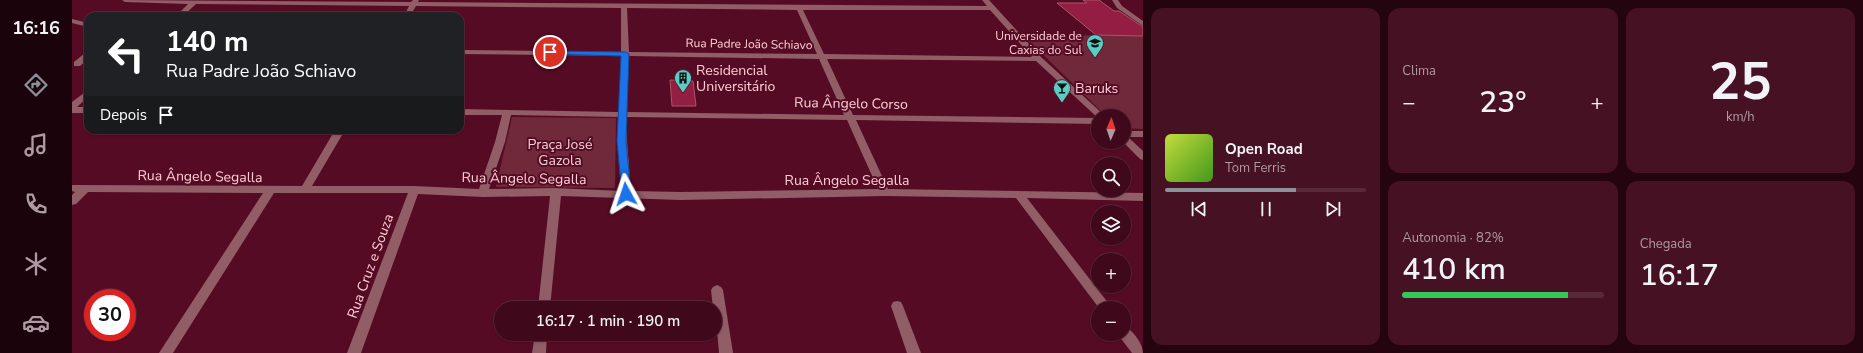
<!DOCTYPE html>
<html lang="pt">
<meta charset="utf-8">
<style>
:root{--surface:#40081b;--page:#471124;--text:#f1f3f6;--muted:#ae9aa3;--line:#59293a;--accent:#8c9099}
body{margin:0;font-family:"Nunito Sans",sans-serif;background:var(--page);color:var(--text);height:100vh;display:flex;flex-direction:column;font-size:15px;white-space:nowrap}
*{box-sizing:border-box;margin:0}
p{font-size:13px;color:var(--muted)}
.icon{flex:none;width:22px;height:22px;fill:none;stroke:currentColor;stroke-width:2;stroke-linecap:round;stroke-linejoin:round}
.map{position:relative;flex:1;overflow:hidden}
.side{display:flex;flex-direction:column;gap:8px;padding:8px;background:#23040f;width:720px}
.side>*{flex:none}
.guide{position:absolute;left:12px;top:12px;width:380px;height:122px;border-radius:12px;box-shadow:0 1px 3px #0004,0 0 0 1px var(--line);background:#202124;color:#fff;overflow:hidden}
.needle{width:26px;rotate:2deg}
.controls{position:absolute;left:1019px;top:109px;display:grid;gap:8px}
.controls a{display:grid;place-items:center;width:40px;height:40px;border-radius:50%;background:var(--surface);box-shadow:0 1px 3px #0004,0 0 0 1px var(--line);font-size:20px}
.speed{position:absolute;left:12px;top:289px;display:flex;gap:8px;font-size:20px;font-weight:700;text-align:center}
.speed>*{display:grid;place-content:center;width:52px;height:52px;border-radius:50%;background:var(--surface);box-shadow:0 1px 3px #0004,0 0 0 1px var(--line);line-height:1}
.speed .limit{border:6px solid #d22;background:#fff;color:#111}
.pin{position:absolute;display:grid;place-items:center;width:34px;height:34px;color:#fff;margin:-17px;border:2px solid #fff;border-radius:50%;box-shadow:0 1px 4px #0007}
.me{position:absolute;width:44px;margin:-22px;rotate:355deg;stroke-linejoin:round;filter:drop-shadow(0 0 3px #0008)}
.turn{display:flex;align-items:center;gap:14px;height:84px;padding:0 16px;font-size:18px}
.turn .icon{width:52px;height:52px;stroke-width:2.5}
.turn b{display:block;font-size:28px;line-height:34px}
.then{display:flex;align-items:center;height:38px;padding:0 16px;background:#0003;gap:8px;font-size:15px}
.big{font-size:30px;font-weight:600;line-height:1.1}
.side .tile{flex:1;display:flex;flex-direction:column;justify-content:center;gap:6px;min-width:0;padding:0 14px;border-radius:12px;background:var(--page)}
.side .dial{align-items:center;gap:0}
.dial b{font-size:52px;line-height:1}
.song{display:flex;align-items:center;gap:12px}
.cover{width:48px;height:48px;border-radius:6px;background:linear-gradient(135deg,hsl(70 70% 55%),hsl(100 70% 35%))}
.played{height:4px;border-radius:2px;background:linear-gradient(90deg,var(--accent) 65%,var(--line) 65%)}
.keys{display:flex;justify-content:space-around;direction:ltr}
.heat{display:flex;justify-content:space-between;align-items:center;font-size:22px;direction:ltr}
.charge{height:6px;border-radius:3px;background:linear-gradient(90deg,#34c759 82%,var(--line) 0)}
.side .tiles{flex:1;display:grid;gap:8px;grid-template-columns:repeat(3,1fr)}
.tile:first-child{grid-row:span 2}
.trip{position:absolute;left:422px;top:301px;width:228px;height:40px;border-radius:20px;background:var(--surface);box-shadow:0 1px 3px #0004,0 0 0 1px var(--line);font-weight:600;line-height:40px;text-align:center}
main{display:flex;flex:1;min-height:0}
.menu{display:flex;flex-direction:column;width:72px;justify-content:space-around;align-items:center;background:#1a030b;color:var(--muted)}
.menu .icon{width:28px;height:28px}
.menu .active{color:var(--accent)}
.menu b{font-size:18px;color:var(--text)}
.map>svg:first-child{display:block}
.green{fill:#70293a}
.building{fill:#941e43;stroke:#a75667}
.lines{fill:none;stroke-linecap:round;stroke-linejoin:round}
.minor{fill:#915d67;fill-rule:evenodd}
.route{fill:#1a73e8;stroke:#114b97}
.labels{text-anchor:middle;stroke-width:4;stroke-linejoin:round;paint-order:stroke}
.far-poi-label{font-size:12px;fill:#fdced5;stroke:#560b24;text-anchor:end}
.far-street-label{font-size:12px;fill:#fdced5;stroke:#560b24}
.poi-label{font-size:14px;fill:#fdced5;stroke:#560b24;text-anchor:start}
.street-label{font-size:14px;fill:#fdced5;stroke:#560b24}
.park-label{font-size:14px;fill:#f2d1d6;stroke:#560b24}
</style>
<main>
<nav class="menu">
<b>16:16</b>
<svg class="icon active" aria-label="directions" viewBox="0 0 24 24"><path d="M12 3l9 9-9 9-9-9zM9 14v-3h6M13 9l2 2-2 2"/></svg>
<svg class="icon" aria-label="music" viewBox="0 0 24 24"><path d="M9 18V5l10-2v13"/><circle cx="6" cy="18" r="3"/><circle cx="16" cy="16" r="3"/></svg>
<svg class="icon" aria-label="phone" viewBox="0 0 24 24"><path d="M5 4h4l2 5-3 2q2 4 5 5l2-3 5 2v4C11 20 4 13 5 4z"/></svg>
<svg class="icon" aria-label="climate" viewBox="0 0 24 24"><path d="M12 3v18M4 7l16 10M4 17L20 7"/></svg>
<svg class="icon" aria-label="car" viewBox="0 0 24 24"><path d="M5 17H2v-5l4-1 3-4h7l3 4 3 1v5h-3M9 17h6M6 11h13"/><circle cx="7" cy="17" r="2"/><circle cx="17" cy="17" r="2"/></svg>
</nav>
<div class="map">
<svg width="1071" height="353" viewBox="0 0 1071 353">
<rect width="100%" height="100%" fill="#560b24"/>
<!-- green -->
<g class="green">
<path d="M1071,34V129L1052,128V116H1034L953,37Z"/>
<path d="M440,117L544,118L543,188L424,187Z"/>
</g>
<!-- building -->
<g class="building">
<path d="M1011,0H1027L1042,11H1047L1071,27V36L1024,35L985,3H1015Z"/>
<path d="M598,80L621,81L624,106H600Z"/>
</g>
<g class="lines">
<!-- minor -->
<g class="minor">
<path d="M50,0L339,2L341,0H347L346,2L915,6L910,0H917L969,57L1033,116H1026V118L964,61L755,59L781,115L1026,118V124L784,120L816,189L1071,193V201L955,198L1040,308H1027L944,198L813,196L609,200L489,196L478,308H466L478,196L411,197L346,194L289,353H275L336,193H202L101,353H87L191,193L16,192L4,204L0,205V195L3,192L0,191V185L230,186L263,130H273L240,186H342L407,189L423,142L430,115H388V109L547,112L549,56L388,54V50L549,52V8L344,6L338,16H332L337,6L124,4L111,16H104L116,4L53,2ZM555,8L725,10L745,54L557,52ZM731,10H918L960,57L752,54ZM557,56L747,59L772,115L555,112ZM439,115L546,117L545,141L549,191L484,188L417,189L433,142ZM555,117L775,120L806,189L609,192L559,191L555,141Z"/>
<path d="M1040,0H1046L1050,6L1071,21V26L1045,8Z"/>
<path d="M0,19L16,23V27L0,23Z"/>
<path d="M13,53H16V59L8,66H2V62Z"/>
<path d="M16,90V97L5,107H16V113H0V102Z"/>
<path d="M1052,131H1071V137H1056L1071,151V160L1068,159L1051,142H1052Z"/>
<path d="M645,285L649,287L651,290L661,353H647L643,308H641L639,290L641,287Z"/>
<path d="M825,301L829,302L831,306L849,353H835L819,306L821,302Z"/>
<path d="M1052,326C1061,330 1071,344 1071,353H1060L1047,336V334H1052Z"/>
<path d="M463,334H475L474,353H460Z"/>
</g>
</g>
<!-- route -->
<path class="route" d="M476,51L553,52L557,54L554,141L559,194L558,196H551L550,194L545,141L549,56L478,54L475,52Z"/>
<!-- icons -->
<defs>
<g id="university-pin" transform="scale(0.9)"><path d="M0 17L-7.5 6A9.5 9.5 0 1 1 7.5 6Z" fill="#56cec4" stroke="#560b24"/><path d="M0-5L7-2L0 1L-7-2ZM-4 1L0 2.5L4 1V4Q0 6-4 4Z" fill="#111"/></g>
<g id="building-pin" transform="scale(0.9)"><path d="M0 17L-7.5 6A9.5 9.5 0 1 1 7.5 6Z" fill="#56cec4" stroke="#560b24"/><path d="M-4-6H4V6H1V3H-1V6H-4ZM-2.5-4.3h1.7v1.8h-1.7ZM.8-4.3h1.7v1.8H.8ZM-2.5-1h1.7V.8h-1.7ZM.8-1h1.7V.8H.8Z" fill="#111"/></g>
<g id="bar-pin" transform="scale(0.9)"><path d="M0 17L-7.5 6A9.5 9.5 0 1 1 7.5 6Z" fill="#56cec4" stroke="#560b24"/><path d="M-6-5H6L.8 .8V4.5H3.5V6h-7V4.5H-.8V.8Z" fill="#111"/></g>
</defs>
<g fill-rule="evenodd">
<use href="#university-pin" x="1023" y="43"/>
<use href="#building-pin" x="611" y="78"/>
<use href="#bar-pin" x="990" y="88"/>
</g>
<g class="labels">
<!-- far-poi labels -->
<g class="far-poi-label">
<text x="1010" y="40">Universidade de<tspan x="1010" dy="14">Caxias do Sul</tspan></text>
</g>
<!-- far-street labels -->
<g class="far-street-label">
<text transform="translate(677 44) rotate(1)" y="4">Rua Padre João Schiavo</text>
</g>
<!-- poi labels -->
<g class="poi-label">
<text x="624" y="75">Residencial<tspan x="624" dy="16">Universitário</tspan></text>
<text x="1003" y="93">Baruks</text>
</g>
<!-- street labels -->
<g class="street-label">
<text transform="translate(779 103) rotate(1)" y="5">Rua Ângelo Corso</text>
<text transform="translate(128 176) rotate(1)" y="5">Rua Ângelo Segalla</text>
<text transform="translate(452 178) rotate(1)" y="5">Rua Ângelo Segalla</text>
<text x="775" y="185">Rua Ângelo Segalla</text>
<text transform="translate(298 266) rotate(-70)" y="5">Rua Cruz e Souza</text>
</g>
<!-- park labels -->
<g class="park-label">
<text x="488" y="149">Praça José<tspan x="488" dy="16">Gazola</tspan></text>
</g>
</g>
</svg>
<div class="controls">
<a><svg class="needle" viewBox="-14 -14 28 28"><path d="M0-13l5 13h-10z" fill="#e53935"/><path d="M0 13l5-13h-10z" fill="#ae9aa3"/></svg></a>
<a><svg class="icon" aria-label="search" viewBox="0 0 24 24"><circle cx="10" cy="10" r="6"/><path d="M15 15l6 6"/></svg></a>
<a><svg class="icon" aria-label="layers" viewBox="0 0 24 24"><path d="M12 4l9 5-9 5-9-5zM3 14l9 5 9-5"/></svg></a>
<a>+</a>
<a>−</a>
</div>
<div class="speed"><div class="limit">30</div></div>
<div class="pin" style="left:478px;top:52px;background:#d93025"><svg class="icon" aria-label="arrive" viewBox="0 0 24 24"><path d="M6 21V4h12l-3 4 3 4H6"/></svg></div>
<svg class="me" style="left:554px;top:194px" viewBox="-20 -20 40 40"><path d="M0-17L14 15 0 8-14 15z" fill="#1a73e8" stroke="#fff" stroke-width="4"/></svg>
<div class="trip">16:17 · 1 min · 190 m</div>
<div class="guide">
<div class="turn"><svg class="icon" aria-label="left" viewBox="0 0 24 24"><path d="M17 20v-9H6M10 6l-5 5 5 5"/></svg><div><b>140 m</b>Rua Padre João Schiavo</div></div>
<div class="then">Depois<svg class="icon" aria-label="arrive" viewBox="0 0 24 24"><path d="M6 21V4h12l-3 4 3 4H6"/></svg></div>
</div>
</div>
<section class="side">
<div class="tiles">
<div class="tile">
<div class="song"><i class="cover"></i><div><b>Open Road</b><p>Tom Ferris</p></div></div>
<div class="played"></div>
<div class="keys"><svg class="icon" aria-label="previous" viewBox="0 0 24 24"><path d="M18 5L8 12l10 7zM5 5v14"/></svg><svg class="icon" aria-label="pause" viewBox="0 0 24 24"><path d="M8 5v14M16 5v14"/></svg><svg class="icon" aria-label="next" viewBox="0 0 24 24"><path d="M6 5l10 7-10 7zM19 5v14"/></svg></div>
</div>
<div class="tile"><p>Clima</p>
<div class="heat"><a>−</a><b class="big">23°</b><a>+</a></div>
</div>
<div class="tile dial"><b>25</b><p>km/h</p></div>
<div class="tile"><p>Autonomia · 82%</p><b class="big">410 km</b><div class="charge"></div></div>
<div class="tile"><p>Chegada</p><b class="big">16:17</b></div>
</div>
</section>
</main>
